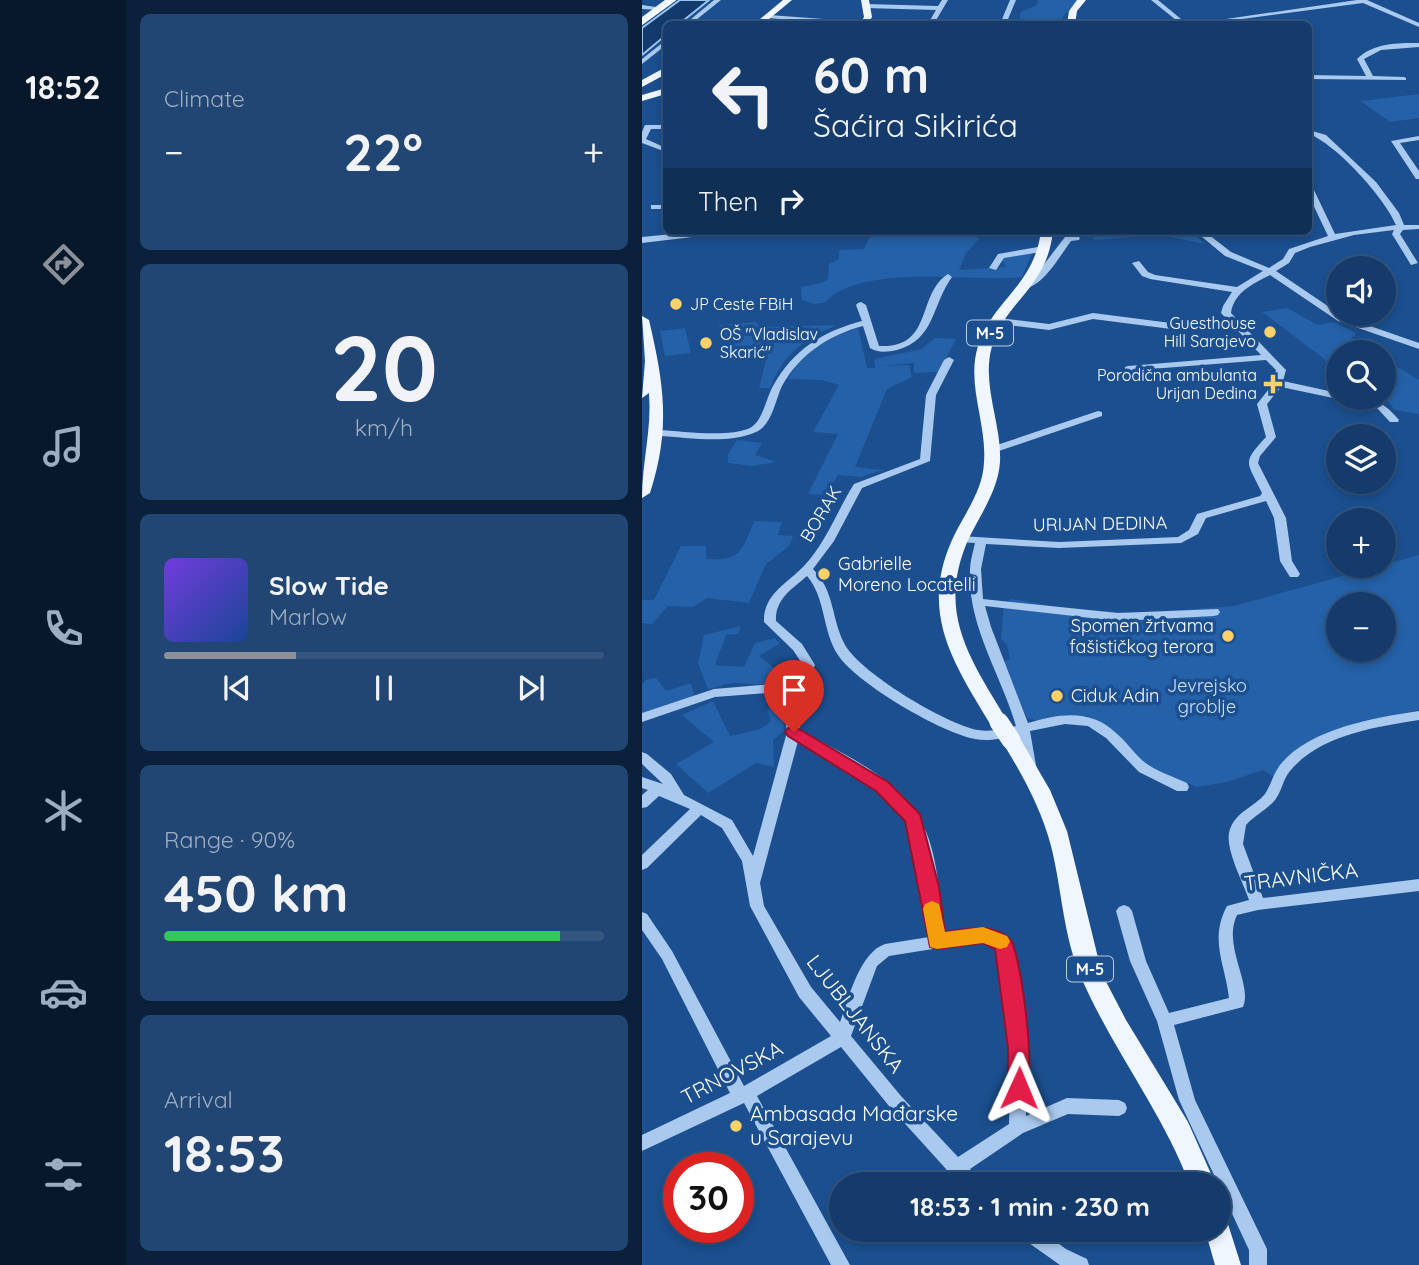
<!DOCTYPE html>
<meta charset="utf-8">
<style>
:root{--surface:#143b6b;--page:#214673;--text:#f1f3f6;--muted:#9dadc1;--line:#33557e;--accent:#8c9099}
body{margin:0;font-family:Quicksand,sans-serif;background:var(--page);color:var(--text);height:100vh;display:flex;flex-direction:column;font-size:26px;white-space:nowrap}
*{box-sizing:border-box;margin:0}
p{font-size:23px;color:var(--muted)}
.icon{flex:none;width:38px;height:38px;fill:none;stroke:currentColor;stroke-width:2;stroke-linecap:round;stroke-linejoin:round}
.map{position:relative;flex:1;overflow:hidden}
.side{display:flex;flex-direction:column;gap:14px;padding:14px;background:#0b203b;width:516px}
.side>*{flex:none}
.hud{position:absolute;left:21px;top:21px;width:649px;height:214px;border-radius:10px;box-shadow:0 4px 10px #0003,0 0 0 2px var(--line);background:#143b6b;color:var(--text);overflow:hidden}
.controls{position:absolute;left:684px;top:256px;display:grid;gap:14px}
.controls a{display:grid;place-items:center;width:70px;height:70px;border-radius:50%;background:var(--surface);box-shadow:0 4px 10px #0003,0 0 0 2px var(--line);font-size:35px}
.speed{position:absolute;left:21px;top:1152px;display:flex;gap:14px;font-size:35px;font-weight:700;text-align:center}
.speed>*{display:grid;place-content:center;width:91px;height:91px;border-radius:50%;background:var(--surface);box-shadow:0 4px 10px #0003,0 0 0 2px var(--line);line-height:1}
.speed .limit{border:10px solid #d22;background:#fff;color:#111}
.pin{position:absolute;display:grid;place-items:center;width:60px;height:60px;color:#fff;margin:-72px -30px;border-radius:50% 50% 50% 0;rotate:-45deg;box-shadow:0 0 7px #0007}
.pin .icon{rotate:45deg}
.me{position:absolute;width:77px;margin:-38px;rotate:1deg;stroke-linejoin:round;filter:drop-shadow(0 0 5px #0008)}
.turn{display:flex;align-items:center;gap:24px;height:147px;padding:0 35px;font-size:32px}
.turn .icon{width:91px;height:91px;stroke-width:2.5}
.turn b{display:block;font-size:49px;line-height:60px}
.then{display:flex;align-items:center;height:66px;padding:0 35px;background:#0003;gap:14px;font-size:26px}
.big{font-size:52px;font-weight:700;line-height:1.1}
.side .tile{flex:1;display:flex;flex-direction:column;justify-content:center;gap:10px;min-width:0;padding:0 24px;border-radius:10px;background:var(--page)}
.side .dial{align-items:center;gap:0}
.dial b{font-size:91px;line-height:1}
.song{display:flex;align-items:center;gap:21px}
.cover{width:84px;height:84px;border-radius:10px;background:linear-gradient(135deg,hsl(260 70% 55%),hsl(220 70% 35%))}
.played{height:7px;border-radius:4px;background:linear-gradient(90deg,var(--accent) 30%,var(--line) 30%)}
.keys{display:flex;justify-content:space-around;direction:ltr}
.heat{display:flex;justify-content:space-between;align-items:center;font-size:38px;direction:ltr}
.charge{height:10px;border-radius:5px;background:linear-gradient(90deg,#34c759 90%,var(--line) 0)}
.trip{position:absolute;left:187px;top:1172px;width:402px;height:70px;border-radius:35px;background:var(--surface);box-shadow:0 4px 10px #0003,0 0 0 2px var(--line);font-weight:700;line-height:70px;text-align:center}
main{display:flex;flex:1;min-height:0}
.tab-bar{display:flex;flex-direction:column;width:126px;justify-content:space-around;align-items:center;background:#08182b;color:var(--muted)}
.tab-bar .icon{width:49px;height:49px}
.tab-bar .active{color:var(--accent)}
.tab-bar b{font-size:32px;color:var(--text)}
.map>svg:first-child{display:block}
.green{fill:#2461a8;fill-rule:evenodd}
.water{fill:#123a6d;stroke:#9cc4f0;stroke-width:2}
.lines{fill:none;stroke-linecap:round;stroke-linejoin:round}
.minor{fill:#a9c9ee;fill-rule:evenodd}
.major{fill:#f0f6ff;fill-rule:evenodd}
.tram{stroke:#fff;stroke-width:2}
.major-bridge{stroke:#f0f6ff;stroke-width:19}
.route{fill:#e11d48;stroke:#92132f;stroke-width:2}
.slow{fill:#f59e0b}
.poi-dot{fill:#ffd166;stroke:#1b4f8f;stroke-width:2.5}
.labels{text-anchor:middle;stroke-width:7;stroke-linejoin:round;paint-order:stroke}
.far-poi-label{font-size:16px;fill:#fff;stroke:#1b4f8f;text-anchor:start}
.shield{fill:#1b4f8f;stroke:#bbcadd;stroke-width:2}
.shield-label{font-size:16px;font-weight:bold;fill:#fff}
.street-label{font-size:18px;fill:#fff;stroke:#1b4f8f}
.poi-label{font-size:18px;fill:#fff;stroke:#1b4f8f;text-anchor:start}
.park-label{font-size:18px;fill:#cfe3fa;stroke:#1b4f8f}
.near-street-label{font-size:21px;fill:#fff;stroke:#1b4f8f}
.near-poi-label{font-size:21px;fill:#fff;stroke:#1b4f8f;text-anchor:start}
</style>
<main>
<nav class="tab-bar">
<b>18:52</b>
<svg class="icon active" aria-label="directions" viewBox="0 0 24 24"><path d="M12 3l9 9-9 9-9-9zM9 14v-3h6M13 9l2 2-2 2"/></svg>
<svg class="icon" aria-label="music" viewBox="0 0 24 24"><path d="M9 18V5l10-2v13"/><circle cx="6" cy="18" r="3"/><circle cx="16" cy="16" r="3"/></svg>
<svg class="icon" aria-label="phone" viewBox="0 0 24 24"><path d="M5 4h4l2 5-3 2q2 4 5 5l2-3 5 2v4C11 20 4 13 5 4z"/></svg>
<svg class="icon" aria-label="climate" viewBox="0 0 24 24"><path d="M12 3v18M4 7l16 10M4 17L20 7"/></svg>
<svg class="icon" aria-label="car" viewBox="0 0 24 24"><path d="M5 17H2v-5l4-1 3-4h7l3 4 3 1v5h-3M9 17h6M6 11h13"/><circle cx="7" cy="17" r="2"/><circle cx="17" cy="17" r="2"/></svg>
<svg class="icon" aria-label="filters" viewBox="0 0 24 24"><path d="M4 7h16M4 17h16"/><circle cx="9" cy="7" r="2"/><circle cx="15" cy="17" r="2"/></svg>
</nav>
<section class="side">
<div class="tile"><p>Climate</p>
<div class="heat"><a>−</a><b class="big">22°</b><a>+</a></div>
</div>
<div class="tile dial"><b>20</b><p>km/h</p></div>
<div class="tile">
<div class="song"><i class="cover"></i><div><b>Slow Tide</b><p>Marlow</p></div></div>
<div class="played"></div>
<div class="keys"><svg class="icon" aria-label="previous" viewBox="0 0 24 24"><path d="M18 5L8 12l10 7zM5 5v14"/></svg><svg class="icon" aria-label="pause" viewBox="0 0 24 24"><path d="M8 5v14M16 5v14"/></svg><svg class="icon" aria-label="next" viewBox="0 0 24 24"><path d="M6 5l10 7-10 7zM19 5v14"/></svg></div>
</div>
<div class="tile"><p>Range · 90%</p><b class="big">450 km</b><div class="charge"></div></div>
<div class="tile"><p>Arrival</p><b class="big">18:53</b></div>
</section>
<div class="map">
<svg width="777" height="1265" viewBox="0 0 777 1265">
<rect width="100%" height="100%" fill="#1b4f8f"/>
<!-- green -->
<g class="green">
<path d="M396,0H437L421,16L420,24H376L379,12L395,5Z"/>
<path d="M777,94V118L748,122L719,101Z"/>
<path d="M230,231H310L338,238L324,253L317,270L364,267L360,260L367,254L391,251L380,277C326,283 222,262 182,303L172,304L160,300L159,287L180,283L186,279L187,264L197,259V250L222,249Z"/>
<path d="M448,231H548L563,244L519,235L452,240Z"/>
<path d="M645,308L676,325L692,322L714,333L709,339L730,352H696V374L681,358L620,312Z"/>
<path d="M114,322L117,327L195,325C162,339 142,353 128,388H117L125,356L111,351L86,354L77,325Z"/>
<path d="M43,328L49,353L23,356L18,331Z"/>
<path d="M216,328L225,368H233L232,359L280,349L293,338L314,339L297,372L272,373V363L238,366L267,365L270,377L245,389L213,467L241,470L219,477L196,475L184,495L166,494L196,434L171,432L197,385L180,380L146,379C163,350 185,338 216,328Z"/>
<path d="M742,359L777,380V414L753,410L742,397Z"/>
<path d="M95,440L120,443L113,455L135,462L110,466L86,463V454Z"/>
<path d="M112,521L140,522L136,535L151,536L147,546L124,564L107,603L65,598L51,607L26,606L10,624L0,623V600H12L39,546H64V559C99,562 100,550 112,521Z"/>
<path d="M777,555V710L716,722L687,733L634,778L621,770L585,782L555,787L501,765L459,721L445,716L393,720L385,718L361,662L368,659L365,645L359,639L362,604L369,599L435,610L502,613L592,606ZM696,604H742V649H696Z"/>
<path d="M99,626L96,634L84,635L73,665L102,667L113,643L133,638L137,644L117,656L132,668L149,659L154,667C144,691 115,683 94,683C85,683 75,687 66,689L56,664L62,635Z"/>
<path d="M14,678L24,691L49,683L52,696L0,713V685L4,680Z"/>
<path d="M71,701L88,736L118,729L129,722L125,710L140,706L142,731L131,740L132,767L114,763L66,793L34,764L72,742L40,715Z"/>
</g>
<!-- water -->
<path class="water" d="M38,0H67L37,24H24V35L0,55V28Z"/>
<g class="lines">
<!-- minor -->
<g class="minor">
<path d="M72,0H79L49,24H43Z"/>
<path d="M300,0H306L293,22L290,24L287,22L294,10L223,8L220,6L223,4L296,6Z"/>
<path d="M368,0H374L364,24H358Z"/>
<path d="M509,0H516L545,24H539Z"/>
<path d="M715,0H725L777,23V27L721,3L563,24H550Z"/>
<path d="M0,5L21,8L18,10L0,9Z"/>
<path d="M127,15L223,22L226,24H204L125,18Z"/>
<path d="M24,40V45L0,64V59Z"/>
<path d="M777,43V47L739,50L722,59L731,76L762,77L764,78V80L667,79V75L724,76L715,59C731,43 755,43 777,43Z"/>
<path d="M3,125H24V129H9L4,139L24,148V152L0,143V132Z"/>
<path d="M667,130L684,135L734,182L757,213L762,225H777V229L761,230L758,234L776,263L769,265L750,234L752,230L712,235L668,247L653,253L647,263L634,271L702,317L777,343V349L696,321L628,275C611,284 592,292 589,313L642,368L644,370L641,381L696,393V397C725,397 738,397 757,420L756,422H748L734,407L639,387L625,404L634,437L618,456L616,463L644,518L650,561L658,574L656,577H648L638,561L632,518L624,501L564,518L556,534L539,543L417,548L344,544L339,569L341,599L476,613L576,609L578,612L576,615L572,616L476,621L343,606L349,627L386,723C416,714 449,708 474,733C484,741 491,752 501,761C513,771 530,776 545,783L547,787L545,791H535L497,772L464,738L446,726L423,724L388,731L395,771L393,774H383L376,734C362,738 348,742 333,739C300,733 215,684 196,655C180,631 184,598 165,576C150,589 133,599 134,621L160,644L173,665L163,683L152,689L158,730C198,753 256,777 278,819C297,853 297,897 302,935L341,929L359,933L370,945L379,995L385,1048L384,1116L425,1098L477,1100L483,1103L485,1108L483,1113L477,1116L426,1114L381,1133L328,1169L340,1185H319L312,1177L307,1175L304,1169L247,1106L199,1047L115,1096L208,1265H189L102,1103L0,1151V1135L88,1093L20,959L0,930V912L5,914L30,951L102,1086L189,1036L157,997L108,906L100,861L80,828L59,815L5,868L0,870V855L48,809L17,796L5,807L0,808V795L6,790L0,788V777L21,784L0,764V752L5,754L29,774L42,795L90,820L111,856L145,732L139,692L73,697L0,722V713L72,689L143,683L154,677L161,665L151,650L122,622C121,595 144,584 161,567C184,543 195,511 212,484L278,459L284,395L302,360L307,357L312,360L294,395L288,461L220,488L192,541L171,569C193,592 189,617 202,643C215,671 305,725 336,730C349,732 362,729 374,726C359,674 325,625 328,570C328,561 331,552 333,543L318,542L312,539L318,536L417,542L536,537L547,530L555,514L618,496L620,493C605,461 599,464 624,437L615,404L630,385L634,370L624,360L483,371V367L486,366L619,355L579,313L581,306L590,292L508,279L500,276L490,263L497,261L506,272L513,275L595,287L621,271L583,256L553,231H562L589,252L627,268L641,259L647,249L686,236L667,196V186L671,188L693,234L754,225C743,198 694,144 667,134ZM156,741C191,761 244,784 265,820C283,852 283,901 287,937L243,944C217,953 207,998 198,1022L169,987L122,906L118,883ZM341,941L350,942L355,948L363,995L369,1048L367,1124L316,1157L259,1096L209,1036L235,966L247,956Z"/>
<path d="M777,136V140L758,143L777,171V179H774L749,141Z"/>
<rect x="9" y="205" width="15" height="4"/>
<path d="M61,231H88L84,233L0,243V237Z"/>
<path d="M434,235L438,238L437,240L429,241C417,257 400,289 379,289V285L393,276L423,237Z"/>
<path d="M402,246L405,247V251L362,258L354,270L347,268L356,254Z"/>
<path d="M306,274L310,277C290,304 293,340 255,350C245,352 236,353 228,348L221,326C187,335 158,354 140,386C133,401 130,425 114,432C85,445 46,437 16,436L11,433L16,430C41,431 85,438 108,428C121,421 124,398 131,386C151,350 181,331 220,321L214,305L216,303L219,302L224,305L237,346C292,349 274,294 306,274Z"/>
<path d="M451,313L529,323L534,326L529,329L451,319L407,330L356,324L351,321L356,318L407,324Z"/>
<path d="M456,411L460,412V416L354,452H346L345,450L346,448Z"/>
<path d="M777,711V720C733,727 678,735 648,771C641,779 640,791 633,800C625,810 613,815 604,825L601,844L621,898L777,879V891L616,910L595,915C580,946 611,984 601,1007L532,1025L553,1100L625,1249V1265H607V1250L537,1100L515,1021L488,961L474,911L477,907L482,905L487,907L490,911L504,961L527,1013L587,998C583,963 567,940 585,906L607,900C601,882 584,851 587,833C591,813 611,808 623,794C629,785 631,774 638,765C668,728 732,718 777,711Z"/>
<path d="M374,1230H398L424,1249L445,1259L447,1265H418L377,1236Z"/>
</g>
<!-- major -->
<g class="major">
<path d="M23,0H33L0,24V17Z"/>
<path d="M141,0H150L121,24H112Z"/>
<path d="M219,0H227L230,17L226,24H218L222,17Z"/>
<path d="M435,0H444L435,11L433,24H425L427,11Z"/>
<path d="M24,67V74L0,87V80Z"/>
<path d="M24,88V94L0,101V95Z"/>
<path d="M399,231H411C405,289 363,301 350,346C339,385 360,424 358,462C356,491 338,515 326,540C294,614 329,660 366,722L364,727H350C312,664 277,614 310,540C322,514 341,491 342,462C345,423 324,384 336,346C351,300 392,286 399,231Z"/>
<path d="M0,316L7,320C22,384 29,429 8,493L0,498C0,462 10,429 7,393L0,398L3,361Z"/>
<path d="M369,733L376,735L408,790L425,831L460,974L484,1020L546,1122L574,1185H548C520,1111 470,1049 439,977C421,936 420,889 409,846C399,808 380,774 359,740L362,735Z"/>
<path d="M578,1218L585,1221L599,1265H573L563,1230H578Z"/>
</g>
<!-- tram -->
<path class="tram" d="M0,24L33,0"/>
<!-- major-bridge -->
<path class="major-bridge" d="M357,722L369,740"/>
</g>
<!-- route -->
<path class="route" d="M152,726L246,782L278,814L297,887L303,932C327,929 350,922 369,940C380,960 394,1075 384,1095L377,1098L369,1095L366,1088V1048L353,949L341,943L295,949L288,947L263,821L234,791L146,736L143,732L146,728Z"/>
<!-- slow -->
<path class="slow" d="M290,901L297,904L303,932L341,927L365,936L368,941L365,947L358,949L341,943L295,949L288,947L281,909L283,904Z"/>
<!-- markers -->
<g class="poi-dot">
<circle cx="34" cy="304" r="7"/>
<circle cx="628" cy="332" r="7"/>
<circle cx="64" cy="343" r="7"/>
<path d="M627.5 373.5h7v7h7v7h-7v7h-7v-7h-7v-7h7z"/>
<circle cx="182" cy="574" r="7"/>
<circle cx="586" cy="636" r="7"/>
<circle cx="415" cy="696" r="7"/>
<circle cx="94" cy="1126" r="7"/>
</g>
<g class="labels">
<!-- far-poi labels -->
<g class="far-poi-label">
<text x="48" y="310">JP Ceste FBiH</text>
<text x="614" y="329" text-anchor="end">Guesthouse<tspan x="614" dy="18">Hill Sarajevo</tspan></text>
<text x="78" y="340">OŠ "Vladislav<tspan x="78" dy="18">Skarić"</tspan></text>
<text x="615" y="381" text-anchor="end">Porodična ambulanta<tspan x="615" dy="18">Urijan Dedina</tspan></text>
</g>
<!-- shield labels -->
<g class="shield">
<rect x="325" y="320.5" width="46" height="25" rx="5"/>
<rect x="425" y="956.5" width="46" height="25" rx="5"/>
</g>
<g class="shield-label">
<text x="348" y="339">M-5</text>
<text x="448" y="975">M-5</text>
</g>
<!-- street labels -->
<g class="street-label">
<text transform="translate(179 514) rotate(-59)" y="6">BORAK</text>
<text transform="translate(458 524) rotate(-1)" y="6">URIJAN DEDINA</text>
</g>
<!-- poi labels -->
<g class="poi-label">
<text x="196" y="570">Gabrielle<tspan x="196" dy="21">Moreno Locatelli</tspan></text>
<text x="572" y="632" text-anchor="end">Spomen žrtvama<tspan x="572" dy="21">fašističkog terora</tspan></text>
<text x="429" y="702">Ciduk Adin</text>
</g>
<!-- park labels -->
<g class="park-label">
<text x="565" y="692">Jevrejsko<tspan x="565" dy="21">groblje</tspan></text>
</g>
<!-- near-street labels -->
<g class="near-street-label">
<text transform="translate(659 877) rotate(-7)" y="7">TRAVNIČKA</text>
<text transform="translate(213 1014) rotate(52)" y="7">LJUBLJANSKA</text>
<text transform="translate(90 1073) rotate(-28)" y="7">TRNOVSKA</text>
</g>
<!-- near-poi labels -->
<g class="near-poi-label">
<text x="108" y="1121">Ambasada Mađarske<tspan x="108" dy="24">u Sarajevu</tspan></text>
</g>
</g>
</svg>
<div class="controls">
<a><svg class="icon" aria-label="sound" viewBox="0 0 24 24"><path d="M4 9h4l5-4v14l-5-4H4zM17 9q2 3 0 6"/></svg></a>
<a><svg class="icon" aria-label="search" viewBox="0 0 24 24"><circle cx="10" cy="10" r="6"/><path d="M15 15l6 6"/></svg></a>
<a><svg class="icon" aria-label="layers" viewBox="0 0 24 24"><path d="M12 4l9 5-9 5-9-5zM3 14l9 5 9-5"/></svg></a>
<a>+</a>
<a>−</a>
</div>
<div class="speed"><div class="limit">30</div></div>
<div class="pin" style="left:152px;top:732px;background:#d93025"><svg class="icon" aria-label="arrive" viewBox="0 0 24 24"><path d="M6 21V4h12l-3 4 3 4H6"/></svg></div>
<svg class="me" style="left:377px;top:1088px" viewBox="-20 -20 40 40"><path d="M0-17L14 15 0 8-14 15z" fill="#e11d48" stroke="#fff" stroke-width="4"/></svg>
<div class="trip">18:53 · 1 min · 230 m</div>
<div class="hud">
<div class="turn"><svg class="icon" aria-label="left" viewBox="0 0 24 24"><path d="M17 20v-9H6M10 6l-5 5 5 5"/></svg><div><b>60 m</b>Šaćira Sikirića</div></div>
<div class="then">Then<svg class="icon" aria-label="right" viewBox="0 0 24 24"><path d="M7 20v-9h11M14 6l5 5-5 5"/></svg></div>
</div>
</div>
</main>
